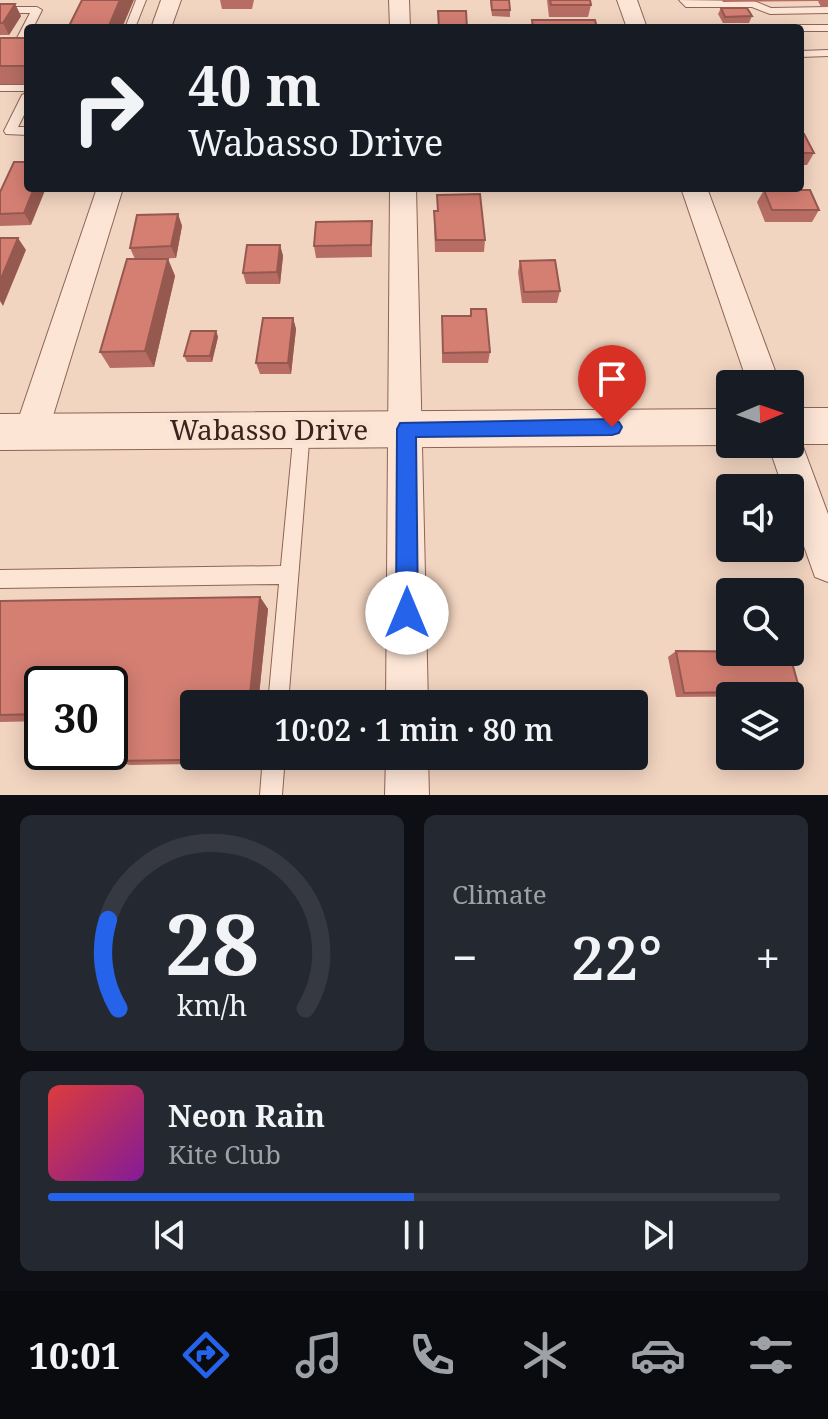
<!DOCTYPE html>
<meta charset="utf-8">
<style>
:root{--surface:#171b24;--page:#242831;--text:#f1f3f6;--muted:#9ea1a6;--line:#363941;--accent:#2563eb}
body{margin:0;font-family:"Noto Serif",serif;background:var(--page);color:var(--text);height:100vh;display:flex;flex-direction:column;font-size:30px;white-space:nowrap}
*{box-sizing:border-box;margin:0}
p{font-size:26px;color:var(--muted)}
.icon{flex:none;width:44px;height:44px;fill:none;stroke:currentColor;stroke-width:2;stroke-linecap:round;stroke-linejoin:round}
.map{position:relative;height:795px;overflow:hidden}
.details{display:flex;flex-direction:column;gap:20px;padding:20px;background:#0d0f14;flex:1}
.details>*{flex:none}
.hud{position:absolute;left:24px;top:24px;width:780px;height:168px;border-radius:8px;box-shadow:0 4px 20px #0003;background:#171b24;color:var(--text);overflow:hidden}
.needle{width:52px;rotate:88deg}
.fabs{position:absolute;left:716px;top:370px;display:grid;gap:16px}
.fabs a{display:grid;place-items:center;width:88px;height:88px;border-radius:8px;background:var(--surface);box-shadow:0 4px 20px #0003;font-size:40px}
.speed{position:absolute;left:24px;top:666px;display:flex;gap:16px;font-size:40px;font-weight:700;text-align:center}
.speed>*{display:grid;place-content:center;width:104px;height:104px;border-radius:50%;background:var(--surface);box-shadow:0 4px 20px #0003;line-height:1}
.speed .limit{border:4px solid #111;border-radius:12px;background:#fff;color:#111}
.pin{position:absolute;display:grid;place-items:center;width:68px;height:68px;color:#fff;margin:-82px -34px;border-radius:50% 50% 50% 0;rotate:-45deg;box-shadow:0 0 8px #0007}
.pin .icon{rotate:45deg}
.me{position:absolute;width:88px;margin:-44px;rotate:0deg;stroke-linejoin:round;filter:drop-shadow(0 0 6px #0008)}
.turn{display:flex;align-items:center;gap:28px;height:168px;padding:0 32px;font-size:36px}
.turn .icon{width:104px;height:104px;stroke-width:2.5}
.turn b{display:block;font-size:56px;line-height:68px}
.big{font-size:60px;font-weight:600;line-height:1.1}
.details .card{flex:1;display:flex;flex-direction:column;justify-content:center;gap:12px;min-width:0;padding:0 28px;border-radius:12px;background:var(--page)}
.details .dial{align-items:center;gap:0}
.dial svg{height:208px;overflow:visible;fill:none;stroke:var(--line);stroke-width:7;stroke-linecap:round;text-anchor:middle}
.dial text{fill:var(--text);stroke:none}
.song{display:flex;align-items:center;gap:24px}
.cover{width:96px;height:96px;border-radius:12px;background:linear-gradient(135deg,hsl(0 70% 55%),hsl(290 70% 35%))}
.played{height:8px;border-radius:4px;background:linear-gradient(90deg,var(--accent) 50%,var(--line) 50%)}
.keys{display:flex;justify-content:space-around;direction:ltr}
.heat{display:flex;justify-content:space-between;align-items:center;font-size:44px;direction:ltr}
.details .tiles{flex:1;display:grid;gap:20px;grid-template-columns:1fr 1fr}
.card:last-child{grid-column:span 2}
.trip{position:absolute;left:180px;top:690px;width:468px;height:80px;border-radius:8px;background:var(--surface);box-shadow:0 4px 20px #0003;font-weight:600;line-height:80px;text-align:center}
.dock{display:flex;height:128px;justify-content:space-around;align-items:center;background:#090b0e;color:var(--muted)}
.dock .icon{width:56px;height:56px}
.dock .selected{color:var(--accent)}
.dock b{font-size:36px;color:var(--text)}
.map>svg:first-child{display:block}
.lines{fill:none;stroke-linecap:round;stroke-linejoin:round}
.service-casing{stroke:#8e6456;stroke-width:2}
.minor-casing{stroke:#8e6456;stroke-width:2}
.tertiary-casing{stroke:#8e6456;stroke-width:2}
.service{fill:#fce5d5;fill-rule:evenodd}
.minor{fill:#fce5d5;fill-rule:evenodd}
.tertiary{fill:#fce5d5;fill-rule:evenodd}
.wall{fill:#b76d63}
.shaded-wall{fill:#955950}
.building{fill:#d57f73;stroke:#955950;stroke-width:2}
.route{fill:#2563eb;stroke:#184099;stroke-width:2}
.labels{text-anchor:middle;stroke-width:8;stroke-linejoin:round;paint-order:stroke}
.street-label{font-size:28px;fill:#3c221c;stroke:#f9e2d1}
</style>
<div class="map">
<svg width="828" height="795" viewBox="0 0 828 795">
<rect width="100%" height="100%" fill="#f2d5c1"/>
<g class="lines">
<!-- service casing -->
<g class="service-casing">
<g id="service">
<path d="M136,0H146L135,28H125Z"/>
<path d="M679,0L754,1L771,8L828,7V13L770,14L752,7H686Z"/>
<path d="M0,7H37L42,10L33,28H28V38L25,43L0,44V38H17L30,13H0Z"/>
<path d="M800,25H828V31H800V28H795Z"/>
<path d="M828,50V56L800,57V51Z"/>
<rect x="0" y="85" width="28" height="6"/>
<path d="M28,92V107L18,127H28V135L6,134L4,131L22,95Z"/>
<path d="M302,423L308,425L310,430L288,704H268L279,584L0,588V570L281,566L294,430L296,425Z"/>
<path d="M263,756H285L282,795H260Z"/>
</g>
</g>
<!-- minor casing -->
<g class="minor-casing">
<g id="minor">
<path d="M161,0H181L171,28H151Z"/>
<path d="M389,0H409L410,28H390Z"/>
<path d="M617,0H637L647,28H627Z"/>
<path d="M97,188H123L48,432L43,442L31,446L19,442L14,432Z"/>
<path d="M390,188H416L428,704H386Z"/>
<path d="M681,188H707L780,384H748Z"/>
<path d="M790,431L797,434L802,444L828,514V582L815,577L790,507V488H783L768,444H790Z"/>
<path d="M386,756H428L429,795H385Z"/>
</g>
</g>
<!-- tertiary casing -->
<g class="tertiary-casing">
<g id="tertiary">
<rect x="790" y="408" width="38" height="36"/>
<path d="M730,409V445L0,450V414Z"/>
</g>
</g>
<!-- service -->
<use href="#service" class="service"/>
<!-- minor -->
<use href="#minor" class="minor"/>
<!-- tertiary -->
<use href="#tertiary" class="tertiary"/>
</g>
<!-- wall -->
<g class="wall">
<path d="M220,0H254L252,9H222Z"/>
<path d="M490,0H509L510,10V17L492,16Z"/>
<path d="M547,0H590L591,5L588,17H549Z"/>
<path d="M722,0H828V7H821L818,1L723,2Z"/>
<path d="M0,4H15L21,16L9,35H0Z"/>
<path d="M721,8L752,16L749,23H723L718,14Z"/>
<rect x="0" y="38" width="28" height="46"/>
<path d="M800,134L814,153L807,165H800Z"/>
<path d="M14,162L31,225L0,226V192Z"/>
<path d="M764,190L819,210L812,222H765L757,202Z"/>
<path d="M437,195L485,240L484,252H435L434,223V211H437Z"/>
<path d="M178,214L182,226L176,258L152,259H168L175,276L154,367L110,368L100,352L135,259L130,248Z"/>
<path d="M372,233V257L316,258L314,246Z"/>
<path d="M280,245L283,256L280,284H246L243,273Z"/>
<path d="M520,261L560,291L557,303H522L518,272Z"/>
<path d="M471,309L490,352L488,363H442V316H470Z"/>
<path d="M293,318L296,329L291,374H260L256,363Z"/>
<path d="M216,331L218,337L212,362H187L184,356Z"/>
<path d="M260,597L268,609L252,763L130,765L113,761L121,720H110V684H42V721L0,722V601Z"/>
<path d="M676,651L800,691L789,696L676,697L668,657Z"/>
</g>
<!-- shaded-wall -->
<g class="shaded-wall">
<path d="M120,0H134L122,28H108Z"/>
<path d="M15,4L21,16L9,35L3,23Z"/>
<path d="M34,188H46L31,225L24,213Z"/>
<path d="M178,214L182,226L176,258L171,246Z"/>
<path d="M18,238L26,250L3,306L0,301V281Z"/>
<path d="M280,245L283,256L280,284L277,272Z"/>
<path d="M168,259L175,276L154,367L145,351Z"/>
<path d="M293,318L296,329L291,374L288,363Z"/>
<path d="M216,331L218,337L212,362L210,356Z"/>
<path d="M260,597L268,609L258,704H249Z"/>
<path d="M243,756H253L252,763L243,759Z"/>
</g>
<!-- building -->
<g class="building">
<path d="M82,0H120L108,28H68Z"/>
<path d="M491,0H509L510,10H492Z"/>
<path d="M550,0H590L591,5H551Z"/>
<path d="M0,4H15L3,23H0Z"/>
<path d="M721,8H747L752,16L725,17Z"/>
<path d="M438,11H466L467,28H439Z"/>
<path d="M532,20H595L597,28H533Z"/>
<rect x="0" y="38" width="28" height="28"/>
<path d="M800,134H804L814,153H800Z"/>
<path d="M14,162H28V188H34L24,213L0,214V192Z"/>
<path d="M764,190H810L819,210H772Z"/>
<path d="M480,194L485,240H436L434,211H438L437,195Z"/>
<path d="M178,214L171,246L130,248L137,215Z"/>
<path d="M372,221L371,245L314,246L316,222Z"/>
<path d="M0,238H18L0,281Z"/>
<path d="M247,245H280L277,272L243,273Z"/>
<path d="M127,259H168L145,351L100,352Z"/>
<path d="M555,260L560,291L524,292L520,261Z"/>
<path d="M471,309H486L490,352L443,353L442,316H471Z"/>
<path d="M263,318H293L288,363H256Z"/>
<path d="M191,331H216L210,356H184Z"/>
<path d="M260,597L249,704H194V756H243V759L113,761L123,712L110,713V684H42V714L0,715V601Z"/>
<path d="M676,651L789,652L800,691L684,693Z"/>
</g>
<!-- route -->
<path class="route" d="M612,419L619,422L622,427L619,433L612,435L416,437L418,613L415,621L407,624L399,621L396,613L397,429L400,423Z"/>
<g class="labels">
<!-- street labels -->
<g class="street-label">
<text x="269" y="440">Wabasso Drive</text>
</g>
</g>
</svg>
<div class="fabs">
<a><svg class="needle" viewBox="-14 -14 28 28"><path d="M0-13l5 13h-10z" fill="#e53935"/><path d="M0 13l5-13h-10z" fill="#9ea1a6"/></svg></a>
<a><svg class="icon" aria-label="sound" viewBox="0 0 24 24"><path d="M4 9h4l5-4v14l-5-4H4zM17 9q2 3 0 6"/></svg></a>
<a><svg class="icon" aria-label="search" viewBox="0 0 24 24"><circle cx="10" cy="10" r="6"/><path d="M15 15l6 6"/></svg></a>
<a><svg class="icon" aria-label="layers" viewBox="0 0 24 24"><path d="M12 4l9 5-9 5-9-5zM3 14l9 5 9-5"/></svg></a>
</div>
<div class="speed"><div class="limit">30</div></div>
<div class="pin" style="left:612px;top:427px;background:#d93025"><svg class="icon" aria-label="arrive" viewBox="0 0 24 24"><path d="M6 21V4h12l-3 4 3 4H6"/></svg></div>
<svg class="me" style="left:407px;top:613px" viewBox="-20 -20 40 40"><circle r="19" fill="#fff"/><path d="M0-13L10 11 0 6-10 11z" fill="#2563eb"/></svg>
<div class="trip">10:02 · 1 min · 80 m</div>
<div class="hud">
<div class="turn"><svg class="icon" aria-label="right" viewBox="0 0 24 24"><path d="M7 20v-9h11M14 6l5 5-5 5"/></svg><div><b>40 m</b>Wabasso Drive</div></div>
</div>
</div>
<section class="details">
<div class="tiles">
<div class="card dial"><svg viewBox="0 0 100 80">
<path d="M14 69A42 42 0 1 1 86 69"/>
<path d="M14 69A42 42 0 0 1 10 35" stroke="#2563eb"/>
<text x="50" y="56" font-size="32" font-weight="700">28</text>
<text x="50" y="72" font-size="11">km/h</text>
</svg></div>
<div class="card"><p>Climate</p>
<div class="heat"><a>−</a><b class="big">22°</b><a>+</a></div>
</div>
<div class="card">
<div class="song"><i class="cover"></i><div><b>Neon Rain</b><p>Kite Club</p></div></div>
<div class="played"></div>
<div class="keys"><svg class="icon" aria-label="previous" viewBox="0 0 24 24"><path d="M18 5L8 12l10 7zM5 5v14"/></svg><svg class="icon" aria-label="pause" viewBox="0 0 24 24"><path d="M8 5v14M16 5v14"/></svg><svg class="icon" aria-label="next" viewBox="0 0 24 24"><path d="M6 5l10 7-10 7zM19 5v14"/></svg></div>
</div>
</div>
</section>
<nav class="dock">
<b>10:01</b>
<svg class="icon selected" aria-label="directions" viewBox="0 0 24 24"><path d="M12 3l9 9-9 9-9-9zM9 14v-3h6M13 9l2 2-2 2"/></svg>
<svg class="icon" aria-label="music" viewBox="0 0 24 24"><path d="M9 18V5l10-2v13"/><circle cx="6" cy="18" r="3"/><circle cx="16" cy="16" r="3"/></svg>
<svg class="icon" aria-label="phone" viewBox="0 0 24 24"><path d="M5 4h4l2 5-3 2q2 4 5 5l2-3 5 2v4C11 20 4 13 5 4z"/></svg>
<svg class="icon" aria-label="climate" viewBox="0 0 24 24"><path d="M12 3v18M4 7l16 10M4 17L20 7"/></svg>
<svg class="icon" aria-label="car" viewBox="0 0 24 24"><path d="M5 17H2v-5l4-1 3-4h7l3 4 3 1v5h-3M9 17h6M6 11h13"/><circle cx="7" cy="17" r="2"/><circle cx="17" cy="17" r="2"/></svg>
<svg class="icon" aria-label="filters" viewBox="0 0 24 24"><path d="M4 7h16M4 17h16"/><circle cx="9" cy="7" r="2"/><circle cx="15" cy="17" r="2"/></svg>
</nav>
